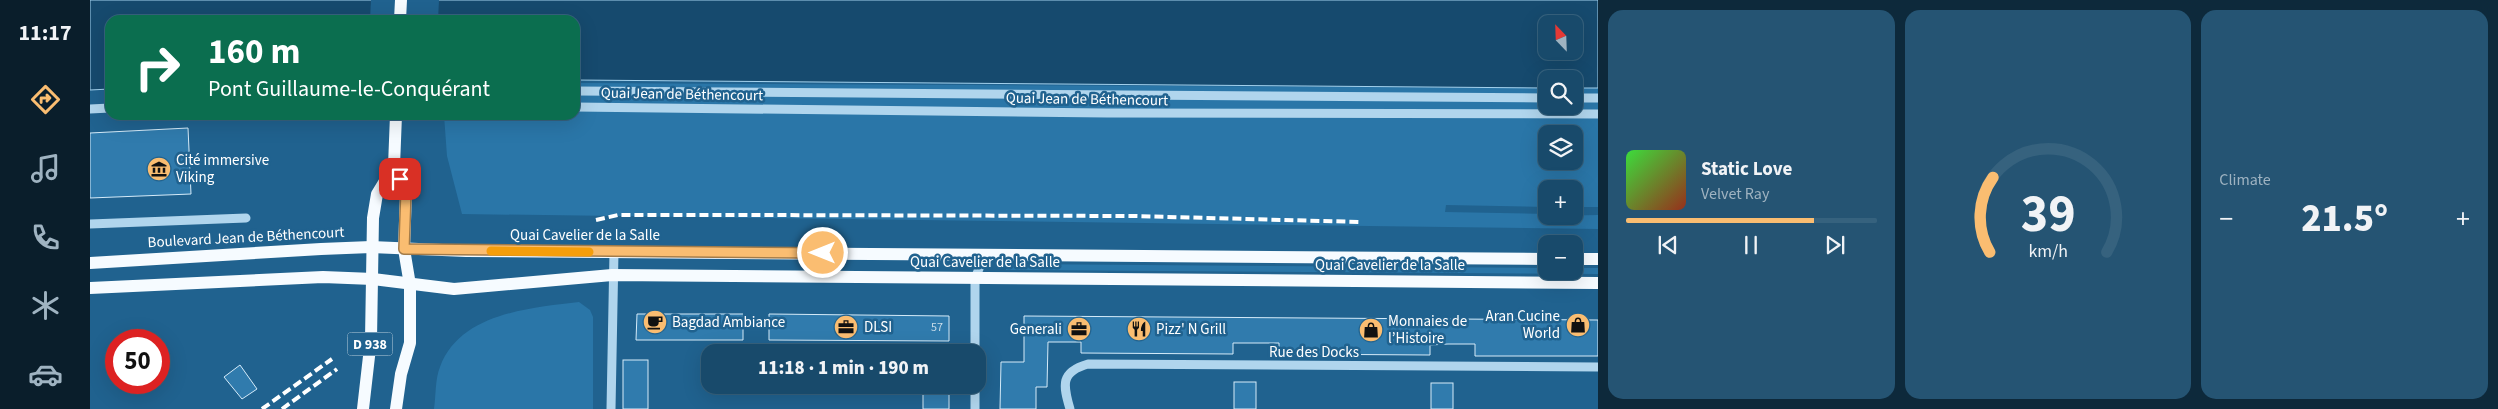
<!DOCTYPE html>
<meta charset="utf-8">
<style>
:root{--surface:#184a6b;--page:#255473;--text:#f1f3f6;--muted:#9fb3c1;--line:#36627e;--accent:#fabd71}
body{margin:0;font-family:"Source Sans 3",sans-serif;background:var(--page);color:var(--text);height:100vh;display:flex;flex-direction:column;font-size:19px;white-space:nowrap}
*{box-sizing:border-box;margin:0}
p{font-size:16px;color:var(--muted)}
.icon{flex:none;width:28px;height:28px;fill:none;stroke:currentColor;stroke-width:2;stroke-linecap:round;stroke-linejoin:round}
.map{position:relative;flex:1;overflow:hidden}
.details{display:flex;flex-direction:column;gap:10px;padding:10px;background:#0d293b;width:900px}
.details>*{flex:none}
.banner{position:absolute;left:15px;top:15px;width:475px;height:105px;border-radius:15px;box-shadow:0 5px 20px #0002,0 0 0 1px var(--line);background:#0b6e4f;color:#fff;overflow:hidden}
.needle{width:32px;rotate:337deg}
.tools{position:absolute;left:1448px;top:15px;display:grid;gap:10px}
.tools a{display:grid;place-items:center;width:45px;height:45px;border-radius:10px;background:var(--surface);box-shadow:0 5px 20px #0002,0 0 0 1px var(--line);font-size:25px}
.speed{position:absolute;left:15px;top:329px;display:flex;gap:10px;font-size:25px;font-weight:700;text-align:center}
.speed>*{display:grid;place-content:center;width:65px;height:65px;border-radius:50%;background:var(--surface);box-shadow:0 5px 20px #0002,0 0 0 1px var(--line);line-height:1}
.speed .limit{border:8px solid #d22;background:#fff;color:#111}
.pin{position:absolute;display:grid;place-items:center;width:42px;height:42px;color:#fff;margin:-21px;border-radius:10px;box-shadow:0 2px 8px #0006}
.me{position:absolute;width:55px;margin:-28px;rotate:270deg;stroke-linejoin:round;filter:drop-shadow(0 0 4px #0008)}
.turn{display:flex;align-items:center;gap:18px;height:105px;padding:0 20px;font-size:22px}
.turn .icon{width:65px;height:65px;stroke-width:2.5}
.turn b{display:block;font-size:35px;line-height:42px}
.big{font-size:38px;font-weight:800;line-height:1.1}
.details .tile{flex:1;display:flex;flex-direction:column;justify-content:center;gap:8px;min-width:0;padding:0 18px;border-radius:15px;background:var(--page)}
.details .dial{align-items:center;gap:0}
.dial svg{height:130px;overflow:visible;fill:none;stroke:var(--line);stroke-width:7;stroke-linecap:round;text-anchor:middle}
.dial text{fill:var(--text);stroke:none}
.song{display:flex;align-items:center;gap:15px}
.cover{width:60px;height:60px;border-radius:8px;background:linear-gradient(135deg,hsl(120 70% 55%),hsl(10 70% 35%))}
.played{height:5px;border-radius:2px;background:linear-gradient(90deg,var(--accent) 75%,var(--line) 75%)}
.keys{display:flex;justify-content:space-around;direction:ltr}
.heat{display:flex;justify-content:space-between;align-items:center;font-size:28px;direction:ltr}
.details .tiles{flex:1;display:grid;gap:10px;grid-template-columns:repeat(3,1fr)}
.trip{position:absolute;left:611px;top:344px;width:285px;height:50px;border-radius:15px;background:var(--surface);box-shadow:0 5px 20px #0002,0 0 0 1px var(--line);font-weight:800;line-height:50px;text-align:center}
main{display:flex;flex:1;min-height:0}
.tab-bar{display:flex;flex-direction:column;width:90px;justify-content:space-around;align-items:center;background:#0a1e2b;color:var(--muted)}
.tab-bar .icon{width:35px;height:35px}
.tab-bar .active{color:var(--accent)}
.tab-bar b{font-size:22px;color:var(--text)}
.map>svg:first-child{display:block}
.green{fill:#2a76a8;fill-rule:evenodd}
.water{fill:#164a6e;stroke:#a4d2ee;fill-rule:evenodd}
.pier{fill:#20628f}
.building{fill:#307bad;stroke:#d5ebf9}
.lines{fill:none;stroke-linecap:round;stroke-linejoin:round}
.minor{stroke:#b0d5ed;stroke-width:9}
.major{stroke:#f6fbff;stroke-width:12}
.rail{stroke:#fff;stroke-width:4;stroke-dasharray:9 4;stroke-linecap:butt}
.route-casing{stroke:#a27b49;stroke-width:12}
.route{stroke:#fabd71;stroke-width:9}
.slow{stroke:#f59e0b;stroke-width:9}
.labels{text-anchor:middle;stroke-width:5;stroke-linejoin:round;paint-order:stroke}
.number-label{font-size:12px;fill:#cbdeea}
.shield{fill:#20628f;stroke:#bcd0dd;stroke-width:1}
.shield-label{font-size:14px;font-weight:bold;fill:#fff}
.street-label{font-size:15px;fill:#fff;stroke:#20628f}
.poi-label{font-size:15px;fill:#fff;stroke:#20628f;text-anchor:start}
</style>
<main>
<nav class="tab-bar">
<b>11:17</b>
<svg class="icon active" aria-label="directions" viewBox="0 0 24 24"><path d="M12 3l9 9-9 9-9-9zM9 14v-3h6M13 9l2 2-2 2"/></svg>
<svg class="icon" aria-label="music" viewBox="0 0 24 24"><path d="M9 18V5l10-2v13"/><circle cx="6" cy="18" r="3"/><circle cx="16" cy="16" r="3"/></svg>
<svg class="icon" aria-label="phone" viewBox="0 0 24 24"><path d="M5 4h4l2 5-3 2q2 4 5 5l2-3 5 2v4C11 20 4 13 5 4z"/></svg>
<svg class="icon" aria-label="climate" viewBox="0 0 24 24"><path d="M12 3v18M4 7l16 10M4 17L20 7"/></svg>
<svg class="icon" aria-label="car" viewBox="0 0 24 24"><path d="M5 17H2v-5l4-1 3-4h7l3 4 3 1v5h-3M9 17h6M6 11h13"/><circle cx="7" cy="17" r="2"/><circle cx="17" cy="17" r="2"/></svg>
</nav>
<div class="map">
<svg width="1508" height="409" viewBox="0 0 1508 409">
<rect width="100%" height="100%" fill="#20628f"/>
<!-- green -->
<g class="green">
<path d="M485,83L1456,88V106H1484V88H1508V207H1484V189H1456V207L1356,205L1355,212L1456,214V216L1508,215V229L372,214L357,156L354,115H485ZM1456,134H1484V161H1456Z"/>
<path d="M916,264L1456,268V271H1484V268H1508V274L916,270Z"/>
<path d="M489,302L500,310L503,317V409H344C346,396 345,379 350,367C370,313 440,308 489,302Z"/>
</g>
<!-- water -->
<path class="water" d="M0,0H1508V88H1484V79H1456V88L485,80V20H20V89L0,90ZM1456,24H1484V51H1456Z"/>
<!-- pier -->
<path class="pier" d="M281,0H349L348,20H280Z"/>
<!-- building -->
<g class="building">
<path d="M98,128L101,194L0,198V133Z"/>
<path d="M547,314H653V340H546Z"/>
<path d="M679,314L859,316V341L679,340Z"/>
<path d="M934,316L1508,320V356H1385V344H1358L1340,345V355L1189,354V343H1143V354L991,353V342H958L957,387H946V409H910L911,362H934Z"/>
<rect x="533" y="360" width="25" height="49"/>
<path d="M150,365L167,389L152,399L134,377Z"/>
<rect x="1144" y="382" width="22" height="27"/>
<rect x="1341" y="383" width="22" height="26"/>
<rect x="833" y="385" width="26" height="24"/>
</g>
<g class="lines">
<!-- minor -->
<g class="minor">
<path d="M485,91L1456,98"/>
<path d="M1484,98H1508"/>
<path d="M485,107L1017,113L1508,114"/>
<path d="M0,109L20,108"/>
<path d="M0,224L156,218"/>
<path d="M885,352V278L892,262L902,256"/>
<path d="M885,385V409"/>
<path d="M521,409L524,252"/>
<path d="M980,409C973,385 970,372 998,364L1508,367"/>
</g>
<!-- major -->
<g class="major">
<path d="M310,20L311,0"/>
<path d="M1484,259H1508"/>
<path d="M0,263L231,249L281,247L376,251L1456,259"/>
<path d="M0,288L233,277L283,279L364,289L522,275L1508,283"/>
<path d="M273,409L281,339L283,218L287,194L304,166"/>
<path d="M306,409L311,374L320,343V285L314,249L316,193L304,166L306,115"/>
</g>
<!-- rail -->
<g class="rail">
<path d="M506,220L528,215H657L1044,216L1270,222"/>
<path d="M172,409L242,359"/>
<path d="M192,409L247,369"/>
</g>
</g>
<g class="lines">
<!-- route casing -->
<g class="route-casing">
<path id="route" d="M310,179L316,192L314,249L733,253"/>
</g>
<!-- route -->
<use href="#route" class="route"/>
<!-- slow -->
<path class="slow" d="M401,251L499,252"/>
</g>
<!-- icons -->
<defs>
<g id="museum-disc" transform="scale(1.25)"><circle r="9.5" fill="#fabd71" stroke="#20628f"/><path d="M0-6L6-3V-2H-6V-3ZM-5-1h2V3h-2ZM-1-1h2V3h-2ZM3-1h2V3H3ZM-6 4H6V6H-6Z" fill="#111"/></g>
<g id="cafe-disc" transform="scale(1.25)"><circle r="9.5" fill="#fabd71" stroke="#20628f"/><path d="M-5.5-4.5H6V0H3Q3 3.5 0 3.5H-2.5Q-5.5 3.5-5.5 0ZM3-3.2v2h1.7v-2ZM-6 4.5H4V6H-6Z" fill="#111"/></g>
<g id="shop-disc" transform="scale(1.25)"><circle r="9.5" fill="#fabd71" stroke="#20628f"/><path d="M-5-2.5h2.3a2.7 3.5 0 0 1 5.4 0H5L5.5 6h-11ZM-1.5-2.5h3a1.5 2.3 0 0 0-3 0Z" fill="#111"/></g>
<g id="office-disc" transform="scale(1.25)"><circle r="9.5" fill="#fabd71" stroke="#20628f"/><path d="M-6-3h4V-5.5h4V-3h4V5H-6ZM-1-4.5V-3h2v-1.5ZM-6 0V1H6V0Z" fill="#111"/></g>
<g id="restaurant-disc" transform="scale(1.25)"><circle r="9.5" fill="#fabd71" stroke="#20628f"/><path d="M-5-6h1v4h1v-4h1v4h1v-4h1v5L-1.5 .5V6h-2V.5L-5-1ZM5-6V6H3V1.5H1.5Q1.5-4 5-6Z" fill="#111"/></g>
</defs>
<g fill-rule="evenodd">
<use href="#museum-disc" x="69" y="169"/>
<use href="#cafe-disc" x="565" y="322"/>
<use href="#shop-disc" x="1488" y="325"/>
<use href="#office-disc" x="756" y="327"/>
<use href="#office-disc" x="989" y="329"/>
<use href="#restaurant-disc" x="1049" y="329"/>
<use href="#shop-disc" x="1281" y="330"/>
</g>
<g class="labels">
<!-- number labels -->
<g class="number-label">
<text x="847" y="331">57</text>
</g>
<!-- shield labels -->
<rect class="shield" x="257.5" y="332.5" width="45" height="23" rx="4"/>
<g class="shield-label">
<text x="280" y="349">D 938</text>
</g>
<!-- street labels -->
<g class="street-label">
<text transform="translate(592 94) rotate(1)" y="5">Quai Jean de Béthencourt</text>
<text transform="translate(997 99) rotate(1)" y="5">Quai Jean de Béthencourt</text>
<text x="495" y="240">Quai Cavelier de la Salle</text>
<text transform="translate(156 237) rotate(-3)" y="5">Boulevard Jean de Béthencourt</text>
<text x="895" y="267">Quai Cavelier de la Salle</text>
<text x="1300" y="270">Quai Cavelier de la Salle</text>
<text x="1224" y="357">Rue des Docks</text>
</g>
<!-- poi labels -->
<g class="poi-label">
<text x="86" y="165">Cité immersive<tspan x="86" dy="17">Viking</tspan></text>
<text x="1470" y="321" text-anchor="end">Aran Cucine<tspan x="1470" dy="17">World</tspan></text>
<text x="1298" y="326">Monnaies de<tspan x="1298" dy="17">l’Histoire</tspan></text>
<text x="582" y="327">Bagdad Ambiance</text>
<text x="774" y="332">DLSI</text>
<text x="972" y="334" text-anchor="end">Generali</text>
<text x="1066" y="334">Pizz' N Grill</text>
</g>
</g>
</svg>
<div class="tools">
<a><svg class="needle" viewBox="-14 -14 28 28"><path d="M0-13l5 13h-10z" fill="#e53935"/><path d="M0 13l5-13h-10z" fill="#9fb3c1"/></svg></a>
<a><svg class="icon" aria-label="search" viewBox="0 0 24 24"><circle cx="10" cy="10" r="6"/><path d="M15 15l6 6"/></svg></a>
<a><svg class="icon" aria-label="layers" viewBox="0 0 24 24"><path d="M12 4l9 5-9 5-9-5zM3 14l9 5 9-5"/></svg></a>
<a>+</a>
<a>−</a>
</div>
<div class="speed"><div class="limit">50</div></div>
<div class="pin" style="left:310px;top:179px;background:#d93025"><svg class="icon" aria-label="arrive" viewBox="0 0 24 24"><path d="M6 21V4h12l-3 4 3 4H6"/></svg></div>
<svg class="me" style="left:733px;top:253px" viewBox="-20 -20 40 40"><circle r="17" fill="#fabd71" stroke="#fff" stroke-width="3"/><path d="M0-11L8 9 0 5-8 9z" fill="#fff"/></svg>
<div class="trip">11:18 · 1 min · 190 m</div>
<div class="banner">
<div class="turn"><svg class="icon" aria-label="right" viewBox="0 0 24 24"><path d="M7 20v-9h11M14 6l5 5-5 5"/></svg><div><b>160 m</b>Pont Guillaume-le-Conquérant</div></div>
</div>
</div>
<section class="details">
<div class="tiles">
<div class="tile">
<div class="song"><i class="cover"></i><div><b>Static Love</b><p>Velvet Ray</p></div></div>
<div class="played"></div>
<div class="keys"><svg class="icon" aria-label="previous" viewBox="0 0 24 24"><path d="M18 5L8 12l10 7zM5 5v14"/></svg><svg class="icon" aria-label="pause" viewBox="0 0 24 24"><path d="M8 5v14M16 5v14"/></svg><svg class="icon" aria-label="next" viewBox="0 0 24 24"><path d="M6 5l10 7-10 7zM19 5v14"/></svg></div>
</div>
<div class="tile dial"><svg viewBox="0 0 100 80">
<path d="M14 69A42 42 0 1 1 86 69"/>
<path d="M14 69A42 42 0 0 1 16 23" stroke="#fabd71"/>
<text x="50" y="56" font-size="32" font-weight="700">39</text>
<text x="50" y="72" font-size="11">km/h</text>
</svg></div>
<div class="tile"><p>Climate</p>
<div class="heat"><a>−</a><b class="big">21.5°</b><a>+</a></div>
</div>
</div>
</section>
</main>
